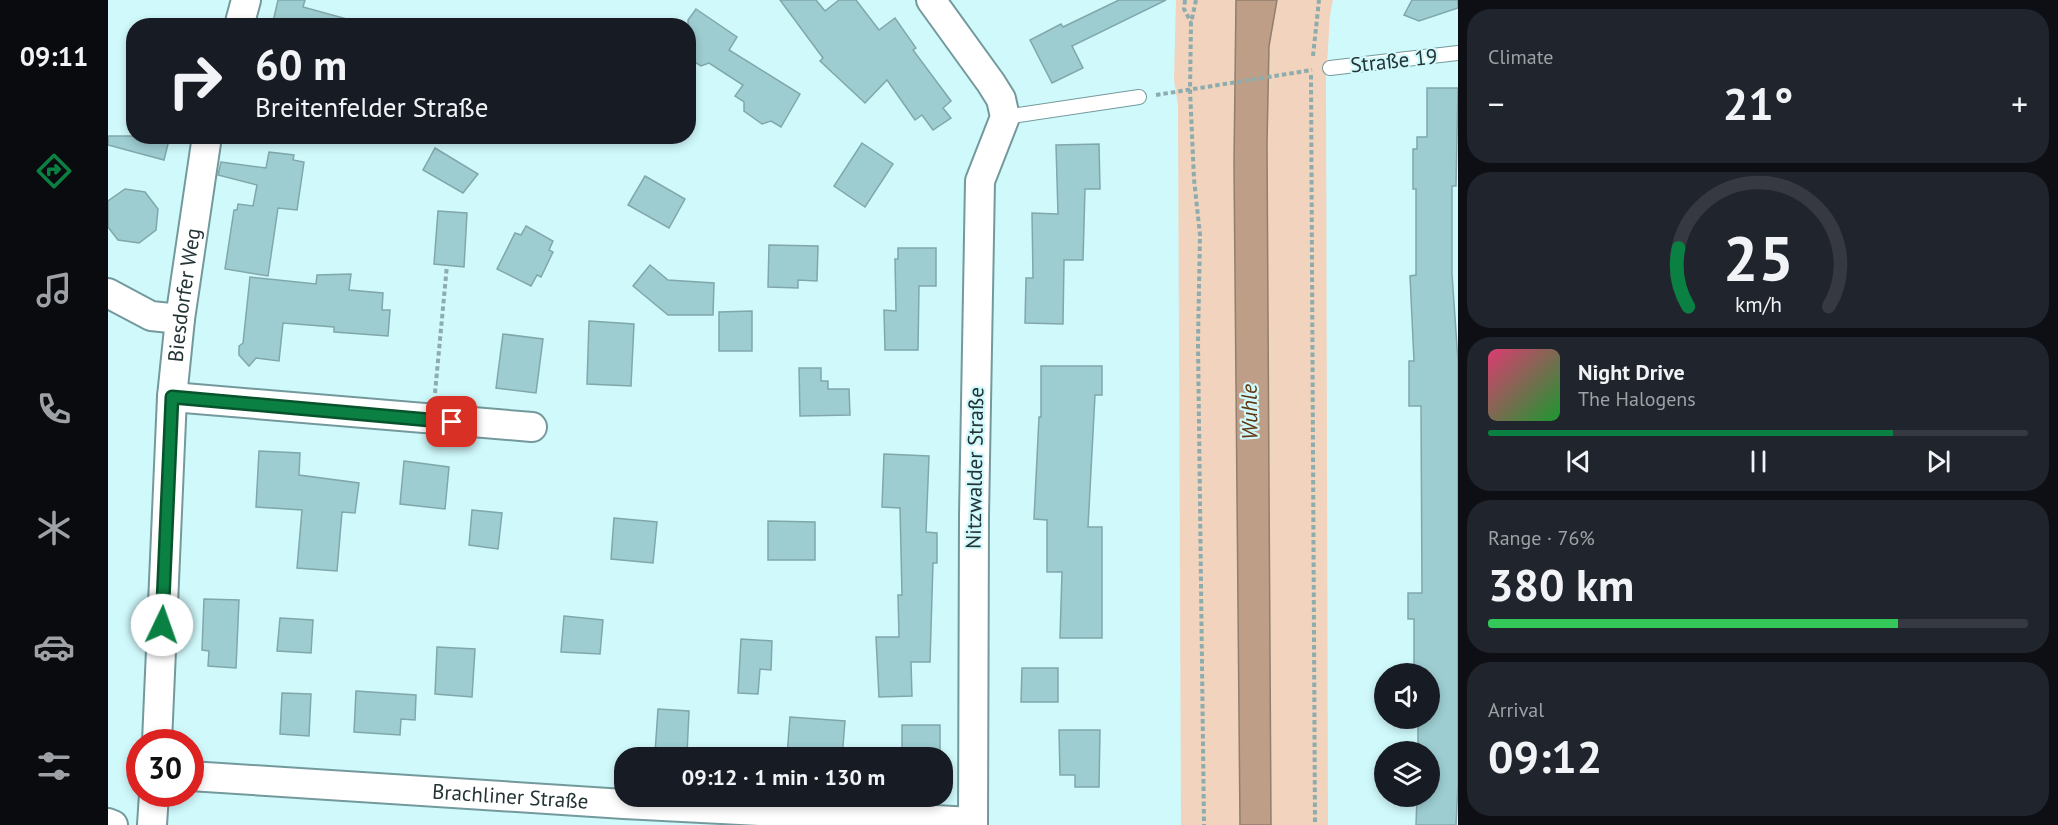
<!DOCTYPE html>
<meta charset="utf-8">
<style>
:root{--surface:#171b24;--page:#20242c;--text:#f1f3f6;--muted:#9ea1a6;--line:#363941;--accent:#0b8043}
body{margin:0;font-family:"PT Sans",sans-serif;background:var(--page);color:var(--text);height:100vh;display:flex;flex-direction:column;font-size:22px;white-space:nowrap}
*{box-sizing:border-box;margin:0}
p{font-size:20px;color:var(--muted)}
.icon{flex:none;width:33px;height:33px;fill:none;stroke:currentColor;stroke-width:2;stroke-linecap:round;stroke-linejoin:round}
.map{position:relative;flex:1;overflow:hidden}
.drawer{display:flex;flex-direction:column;gap:9px;padding:9px;background:#0d0f14;width:600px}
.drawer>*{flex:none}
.top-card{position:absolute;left:18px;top:18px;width:570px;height:126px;border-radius:24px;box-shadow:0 3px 9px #0003;background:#171b24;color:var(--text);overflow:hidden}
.fabs{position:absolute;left:1266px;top:663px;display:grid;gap:12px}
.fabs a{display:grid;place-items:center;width:66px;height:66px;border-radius:50%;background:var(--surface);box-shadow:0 3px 9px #0003;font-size:30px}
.speed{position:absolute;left:18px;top:729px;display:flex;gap:12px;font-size:30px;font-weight:700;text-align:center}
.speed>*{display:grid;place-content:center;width:78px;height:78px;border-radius:50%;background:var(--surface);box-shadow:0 3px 9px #0003;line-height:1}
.speed .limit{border:9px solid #d22;background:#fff;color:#111}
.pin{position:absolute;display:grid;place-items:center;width:51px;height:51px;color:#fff;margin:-26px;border-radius:12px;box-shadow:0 3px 9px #0006}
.me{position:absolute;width:66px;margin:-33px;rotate:3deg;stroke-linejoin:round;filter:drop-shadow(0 0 4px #0008)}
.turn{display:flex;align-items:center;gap:21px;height:126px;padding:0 30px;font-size:27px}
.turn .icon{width:78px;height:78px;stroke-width:2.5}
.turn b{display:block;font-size:42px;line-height:51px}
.big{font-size:45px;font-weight:600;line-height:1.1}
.drawer .tile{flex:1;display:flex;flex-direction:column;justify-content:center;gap:9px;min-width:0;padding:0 21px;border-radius:24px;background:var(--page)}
.drawer .dial{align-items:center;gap:0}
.dial svg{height:156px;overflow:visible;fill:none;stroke:var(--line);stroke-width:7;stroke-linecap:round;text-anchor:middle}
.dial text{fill:var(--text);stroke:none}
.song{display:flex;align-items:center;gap:18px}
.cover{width:72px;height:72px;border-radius:9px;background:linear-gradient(135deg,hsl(340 70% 55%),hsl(130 70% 35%))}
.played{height:6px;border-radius:3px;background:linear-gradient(90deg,var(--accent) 75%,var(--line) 75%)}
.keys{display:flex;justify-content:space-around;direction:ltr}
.heat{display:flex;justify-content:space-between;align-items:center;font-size:33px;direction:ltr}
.charge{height:9px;border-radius:4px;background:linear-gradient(90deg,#34c759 76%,var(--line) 0)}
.trip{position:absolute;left:506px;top:747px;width:339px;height:60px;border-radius:24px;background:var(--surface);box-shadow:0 3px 9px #0003;font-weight:600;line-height:60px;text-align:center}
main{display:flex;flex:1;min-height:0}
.dock{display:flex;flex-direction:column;width:108px;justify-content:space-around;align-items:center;background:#090b0e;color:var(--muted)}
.dock .icon{width:42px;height:42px}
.dock .active{color:var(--accent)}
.dock b{font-size:27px;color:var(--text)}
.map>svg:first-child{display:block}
.green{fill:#f2d3bd}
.water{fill:#be9e86;stroke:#907e6e;stroke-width:1.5}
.building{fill:#9dcdd1;stroke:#80a7aa;stroke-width:1.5}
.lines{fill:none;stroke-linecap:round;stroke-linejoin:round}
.service-casing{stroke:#74999c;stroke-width:16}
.minor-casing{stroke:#74999c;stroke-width:32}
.path{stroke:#8dacae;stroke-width:4;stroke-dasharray:4.5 3;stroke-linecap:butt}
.service{stroke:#fff;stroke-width:14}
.minor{stroke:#fff;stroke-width:28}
.route-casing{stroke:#07532c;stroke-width:15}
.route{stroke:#0b8043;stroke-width:10}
.labels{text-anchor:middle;stroke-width:4.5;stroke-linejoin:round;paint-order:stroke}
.street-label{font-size:21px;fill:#243335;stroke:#d0f9fc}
.water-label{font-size:22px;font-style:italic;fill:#62360e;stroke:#d0f9fc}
</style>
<main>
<nav class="dock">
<b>09:11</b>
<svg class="icon active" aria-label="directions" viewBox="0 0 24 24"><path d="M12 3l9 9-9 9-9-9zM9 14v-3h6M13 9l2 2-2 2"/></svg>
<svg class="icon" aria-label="music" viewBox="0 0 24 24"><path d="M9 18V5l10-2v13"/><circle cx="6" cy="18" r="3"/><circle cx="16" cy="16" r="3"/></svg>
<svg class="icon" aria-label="phone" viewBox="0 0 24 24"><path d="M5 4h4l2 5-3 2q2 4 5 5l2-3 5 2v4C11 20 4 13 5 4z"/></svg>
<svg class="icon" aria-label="climate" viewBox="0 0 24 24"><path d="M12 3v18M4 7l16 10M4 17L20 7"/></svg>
<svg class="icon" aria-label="car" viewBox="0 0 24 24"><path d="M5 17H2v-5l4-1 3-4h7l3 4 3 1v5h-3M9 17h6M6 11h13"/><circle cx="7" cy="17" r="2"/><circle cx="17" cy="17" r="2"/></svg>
<svg class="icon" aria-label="filters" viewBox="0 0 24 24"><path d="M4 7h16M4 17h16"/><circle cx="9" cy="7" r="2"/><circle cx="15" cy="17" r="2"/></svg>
</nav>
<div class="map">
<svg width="1350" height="825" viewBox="0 0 1350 825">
<rect width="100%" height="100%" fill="#d0f9fc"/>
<!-- green -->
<g class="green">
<path d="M1068,0H1128L1126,164L1132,825H1073L1070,105L1066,80Z"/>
<path d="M1169,0H1225L1222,15L1218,81L1220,825H1163L1159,144L1161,46Z"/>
</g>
<!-- water -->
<path class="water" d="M1128,0H1169L1161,46L1159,144L1163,825H1132L1126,164Z"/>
<!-- building -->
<g class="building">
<path d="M170,0H197L195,7L239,19L238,26H164Z"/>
<path d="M672,0H708L717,11L731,0H748L771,30L787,18L808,48L805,50L843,101L835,108L843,118L825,130L814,115L807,120L779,80L757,103L712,61L715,58Z"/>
<path d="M1011,0H1058L964,46L975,68L944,83L922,40L953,24L955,27Z"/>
<path d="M1304,0H1350V8L1311,21L1296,15Z"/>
<path d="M588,9L629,37L621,50L692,94L673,127L663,121L654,124L636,111V102L627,96L635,85L601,63L593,66L580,58V20Z"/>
<path d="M1319,88H1350L1348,186H1344V274L1350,361V784L1348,825H1308L1309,796H1322V752H1310V718H1322V674H1306V619H1300V593H1314L1313,406H1301V361H1306L1302,276L1308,275V189H1305V149H1309V137H1319Z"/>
<path d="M0,136H62L56,160L0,145Z"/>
<path d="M754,143L785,164L757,207L726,186Z"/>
<path d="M991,144L992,189H977L975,260H956L955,324L917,323L918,278H925L924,213L950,214L948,145Z"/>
<path d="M327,148L370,174L355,193L315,170Z"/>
<path d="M161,152L186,155L185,160L196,162L189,210L170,208L160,276L117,269L126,210H129L130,204L145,206L149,185L110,175L113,162L158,168Z"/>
<path d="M537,176L577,199L561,228L520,205Z"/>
<path d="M17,189L37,192L50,209L48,230L31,243L10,240L0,227V201Z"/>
<path d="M330,211L359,213L356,267L326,264Z"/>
<path d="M418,226L445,241L441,250L445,252L433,277L429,275L423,286L389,269L407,233L413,235Z"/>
<path d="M661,245L710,246L709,281L690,280V288L660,287Z"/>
<path d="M790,248H828V286H811L810,350H777L776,310L788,311L787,259H790Z"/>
<path d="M542,265L560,280L606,283L605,315H560L525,286Z"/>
<path d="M243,274L241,290L275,293L274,310H282L280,336L226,332V327L175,323L171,361L148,358L141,366L131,355V346L135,343L142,277L208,284L209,275Z"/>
<path d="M644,311V351H611V312Z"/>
<path d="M481,321L526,324L523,386L479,384Z"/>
<path d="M395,334L435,339L428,393L388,388Z"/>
<path d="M933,366H994V395H987L980,527H994V638H952L954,572H939V520L926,519L931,417H933Z"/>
<path d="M691,368H713V381H720V389H741L742,415L692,416Z"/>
<path d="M151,451L192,453L191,475L251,483L247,513L234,512L229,571L189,568L194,510L148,507Z"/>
<path d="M776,454L821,456L818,532L829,533V563H825L822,662H803L804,696L771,697L768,637H791L790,595H794L792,508L774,507Z"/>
<path d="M296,461L341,467L337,509L292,504Z"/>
<path d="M364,510L394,513L390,549L361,545Z"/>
<path d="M506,518L549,522L545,563L503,559Z"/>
<path d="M660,521L707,522V560H660Z"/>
<path d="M96,599L131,600L128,668L100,666L101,651L94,650Z"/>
<path d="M456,616L495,620L492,654L453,652Z"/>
<path d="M172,618L205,620L203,653L169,651Z"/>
<path d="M633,639L664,641L663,670L652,669L650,694L630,693Z"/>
<path d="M329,647L367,649L364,697L327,694Z"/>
<path d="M914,668H950V702H913Z"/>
<path d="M248,691L308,695L307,720L293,719L292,735L246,732Z"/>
<path d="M174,693L203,694L201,736L172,734Z"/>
<path d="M550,709L581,711L579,754L547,753Z"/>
<path d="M682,717L737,721L734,758L679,756Z"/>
<rect x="794" y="725" width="38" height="33"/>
<path d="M951,730H992L991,787H967V775H952Z"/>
</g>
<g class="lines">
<!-- service casing -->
<g class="service-casing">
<g id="service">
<path d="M1222,68L1350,53"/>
<path d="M897,117L1031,97"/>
</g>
</g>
<!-- minor casing -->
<g class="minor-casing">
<g id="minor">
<path d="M823,0L883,83L893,99L897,117L872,181L866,516L865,825"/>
<path d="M131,26L138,0"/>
<path d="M0,293L43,316L72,319"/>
<path d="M64,397L424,427"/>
<path id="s1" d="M49,742L64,397L72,319L99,136"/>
<path id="s2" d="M82,776L516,804L865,822"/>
<path d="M0,823L5,825"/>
<path d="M44,825L46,794"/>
</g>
</g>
<!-- path -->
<g class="path">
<path d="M1077,0L1076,9L1083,22"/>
<path d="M1088,0L1083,23L1082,90L1086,179L1092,235L1090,342L1096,825"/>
<path d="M1205,56L1211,0"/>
<path d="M1203,75L1207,825"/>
<path d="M1048,95L1204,70"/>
<path d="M327,393L339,265"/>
</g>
<!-- service -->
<use href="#service" class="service"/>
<!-- minor -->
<use href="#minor" class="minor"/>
</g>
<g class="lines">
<!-- route casing -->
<g class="route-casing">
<path id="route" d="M54,625L64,397L344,422"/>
</g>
<!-- route -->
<use href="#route" class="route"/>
</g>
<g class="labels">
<!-- street labels -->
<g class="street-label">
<text transform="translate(1286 61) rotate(-6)" y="7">Straße 19</text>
<text dy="7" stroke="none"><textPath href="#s1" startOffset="448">Biesdorfer Weg</textPath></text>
<text transform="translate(867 468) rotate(-89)" y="7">Nitzwalder Straße</text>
<text dy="7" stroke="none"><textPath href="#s2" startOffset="321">Brachliner Straße</textPath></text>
</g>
<!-- water labels -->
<g class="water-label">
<text transform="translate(1141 412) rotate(-91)" y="8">Wuhle</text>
</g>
</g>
</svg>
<div class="fabs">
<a><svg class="icon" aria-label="sound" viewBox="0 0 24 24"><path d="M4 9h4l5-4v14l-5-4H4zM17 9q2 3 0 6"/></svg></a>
<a><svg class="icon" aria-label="layers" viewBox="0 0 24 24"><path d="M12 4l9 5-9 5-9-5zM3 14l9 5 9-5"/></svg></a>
</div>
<div class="speed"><div class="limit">30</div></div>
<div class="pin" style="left:344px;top:422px;background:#d93025"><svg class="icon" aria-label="arrive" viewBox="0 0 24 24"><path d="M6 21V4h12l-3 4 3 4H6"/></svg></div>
<svg class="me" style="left:54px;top:625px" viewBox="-20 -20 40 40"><circle r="19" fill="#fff"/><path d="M0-13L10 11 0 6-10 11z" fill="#0b8043"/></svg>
<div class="trip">09:12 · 1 min · 130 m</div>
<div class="top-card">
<div class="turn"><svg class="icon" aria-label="right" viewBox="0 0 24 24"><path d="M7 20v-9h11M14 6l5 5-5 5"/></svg><div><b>60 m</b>Breitenfelder Straße</div></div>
</div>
</div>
<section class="drawer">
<div class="tile"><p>Climate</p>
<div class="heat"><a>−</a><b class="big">21°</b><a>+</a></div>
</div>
<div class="tile dial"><svg viewBox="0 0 100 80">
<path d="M14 69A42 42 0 1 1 86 69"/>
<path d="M14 69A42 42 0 0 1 9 39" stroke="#0b8043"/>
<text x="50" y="56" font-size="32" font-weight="700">25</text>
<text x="50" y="72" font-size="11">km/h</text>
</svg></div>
<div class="tile">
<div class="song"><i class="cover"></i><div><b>Night Drive</b><p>The Halogens</p></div></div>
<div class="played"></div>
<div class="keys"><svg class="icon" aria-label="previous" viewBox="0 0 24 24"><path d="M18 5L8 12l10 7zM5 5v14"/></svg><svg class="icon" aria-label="pause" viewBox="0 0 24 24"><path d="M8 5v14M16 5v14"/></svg><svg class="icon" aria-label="next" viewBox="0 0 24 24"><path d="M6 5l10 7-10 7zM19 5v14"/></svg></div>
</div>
<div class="tile"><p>Range · 76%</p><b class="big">380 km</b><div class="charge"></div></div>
<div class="tile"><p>Arrival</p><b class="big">09:12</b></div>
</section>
</main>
